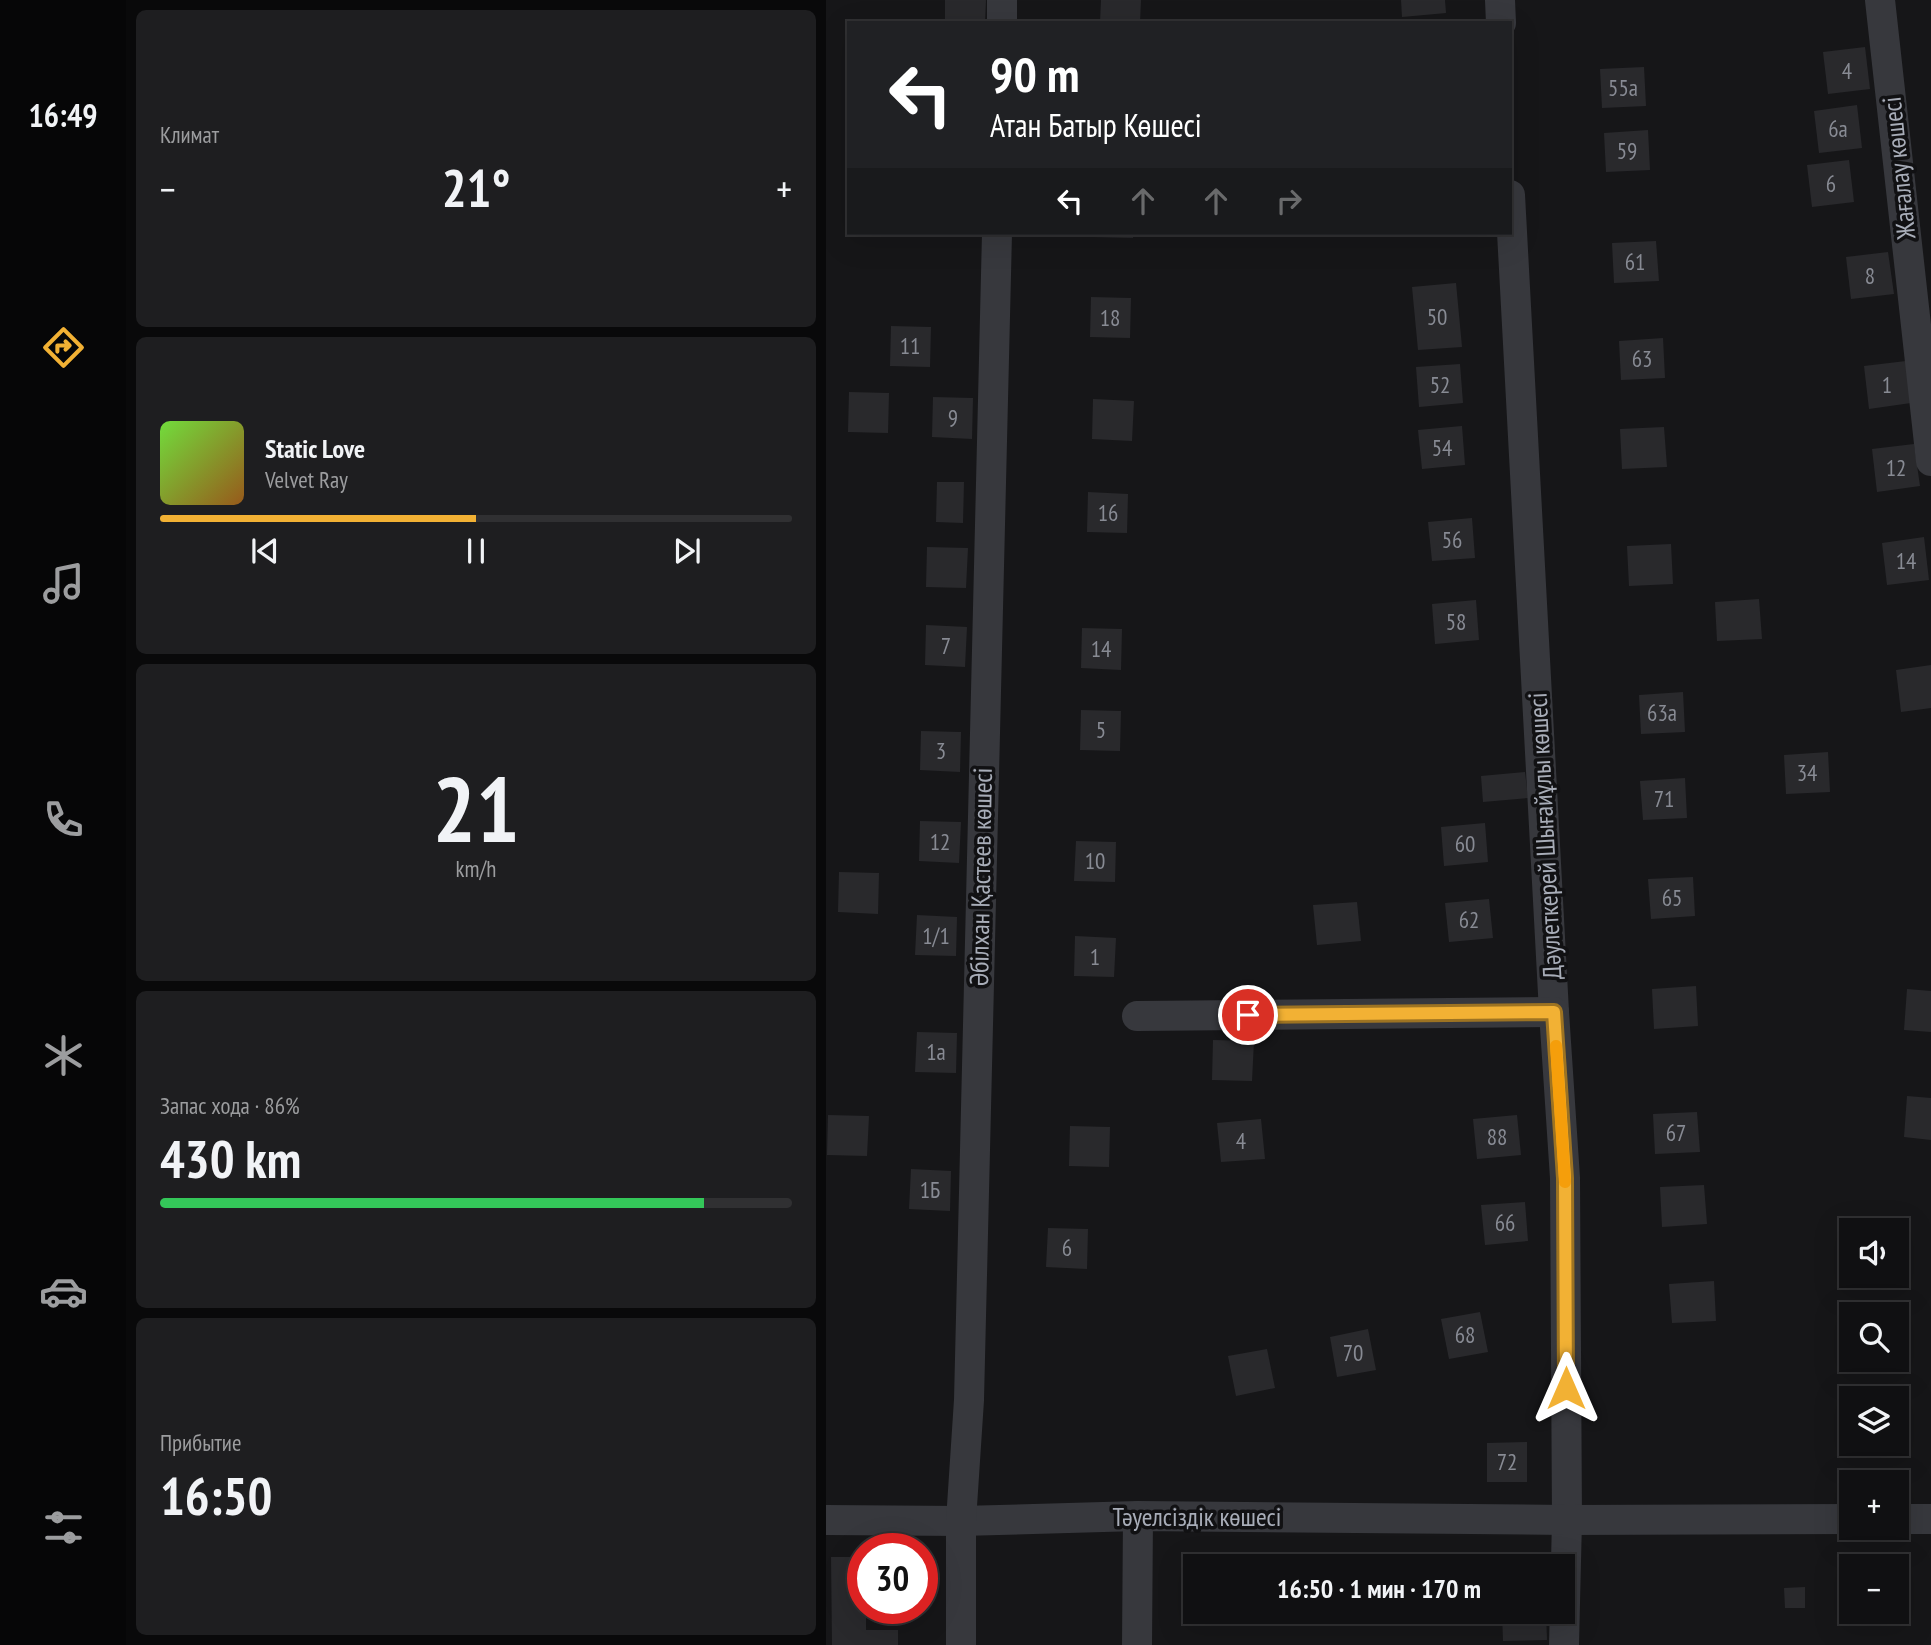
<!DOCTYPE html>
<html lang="ru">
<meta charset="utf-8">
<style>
:root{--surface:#101012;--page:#1e1e20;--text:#f1f3f6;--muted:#9c9d9f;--line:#303032;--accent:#f2b134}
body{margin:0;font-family:"PT Sans Narrow",sans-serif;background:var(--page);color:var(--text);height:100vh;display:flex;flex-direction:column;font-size:26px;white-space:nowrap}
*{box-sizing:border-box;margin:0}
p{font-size:23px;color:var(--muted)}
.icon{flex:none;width:38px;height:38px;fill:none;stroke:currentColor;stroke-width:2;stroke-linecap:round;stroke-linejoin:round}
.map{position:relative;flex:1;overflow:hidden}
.panel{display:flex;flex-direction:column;gap:10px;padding:10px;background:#09090a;width:700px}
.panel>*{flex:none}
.top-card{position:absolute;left:21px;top:21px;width:665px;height:214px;border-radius:0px;box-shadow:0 7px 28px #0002,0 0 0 2px var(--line);background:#202124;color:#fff;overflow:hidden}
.controls{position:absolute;left:1013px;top:1218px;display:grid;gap:14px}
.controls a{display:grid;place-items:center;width:70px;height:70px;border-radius:0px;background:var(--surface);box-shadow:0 7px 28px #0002,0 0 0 2px var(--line);font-size:35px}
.speed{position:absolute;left:21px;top:1533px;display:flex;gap:14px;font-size:35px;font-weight:700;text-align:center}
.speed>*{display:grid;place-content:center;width:91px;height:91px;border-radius:50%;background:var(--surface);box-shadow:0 7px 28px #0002,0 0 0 2px var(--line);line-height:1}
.speed .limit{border:10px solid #d22;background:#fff;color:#111}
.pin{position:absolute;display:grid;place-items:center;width:60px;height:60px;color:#fff;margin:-30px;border:4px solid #fff;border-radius:50%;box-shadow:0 2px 7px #0007}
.me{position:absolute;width:77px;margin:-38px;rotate:0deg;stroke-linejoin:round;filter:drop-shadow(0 0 5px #0008)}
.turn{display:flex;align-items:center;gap:24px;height:147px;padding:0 28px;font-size:32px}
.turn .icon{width:91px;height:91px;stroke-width:2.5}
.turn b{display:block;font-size:49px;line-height:60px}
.lanes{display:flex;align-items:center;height:66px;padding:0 28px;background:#0003;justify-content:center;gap:35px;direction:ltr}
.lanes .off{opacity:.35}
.big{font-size:52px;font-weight:800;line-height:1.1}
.panel .card{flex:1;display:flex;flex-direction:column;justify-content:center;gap:10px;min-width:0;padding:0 24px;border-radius:10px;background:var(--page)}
.panel .dial{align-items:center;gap:0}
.dial b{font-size:91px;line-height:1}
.song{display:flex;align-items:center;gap:21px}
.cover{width:84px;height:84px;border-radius:10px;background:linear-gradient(135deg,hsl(100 70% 55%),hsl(30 70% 35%))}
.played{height:7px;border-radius:4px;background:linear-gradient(90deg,var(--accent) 50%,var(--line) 50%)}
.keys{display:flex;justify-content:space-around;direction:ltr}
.heat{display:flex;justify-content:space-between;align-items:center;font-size:38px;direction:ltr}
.charge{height:10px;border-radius:5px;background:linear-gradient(90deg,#34c759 86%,var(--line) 0)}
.trip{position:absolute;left:357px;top:1554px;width:392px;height:70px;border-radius:0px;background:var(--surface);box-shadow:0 7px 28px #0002,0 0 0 2px var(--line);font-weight:800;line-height:70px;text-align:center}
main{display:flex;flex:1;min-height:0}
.tab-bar{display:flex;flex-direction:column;width:126px;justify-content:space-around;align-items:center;background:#060607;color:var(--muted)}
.tab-bar .icon{width:49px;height:49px}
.tab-bar .current{color:var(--accent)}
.tab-bar b{font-size:32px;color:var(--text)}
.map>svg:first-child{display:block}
.building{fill:#29292c}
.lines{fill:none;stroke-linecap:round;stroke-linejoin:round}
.minor{stroke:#37383d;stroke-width:30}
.route-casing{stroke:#9d7322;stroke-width:18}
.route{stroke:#f2b134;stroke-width:12}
.slow{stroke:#f59e0b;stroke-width:12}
.labels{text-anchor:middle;stroke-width:7;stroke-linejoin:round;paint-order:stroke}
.number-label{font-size:23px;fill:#888b94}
.street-label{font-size:26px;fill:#a8adb8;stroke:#111113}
</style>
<main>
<nav class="tab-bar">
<b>16:49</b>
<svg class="icon current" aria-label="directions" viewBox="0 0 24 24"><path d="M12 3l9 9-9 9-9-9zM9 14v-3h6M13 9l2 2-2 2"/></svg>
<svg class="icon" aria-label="music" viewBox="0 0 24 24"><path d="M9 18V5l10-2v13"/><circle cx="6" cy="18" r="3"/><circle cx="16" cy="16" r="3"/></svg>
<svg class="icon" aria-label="phone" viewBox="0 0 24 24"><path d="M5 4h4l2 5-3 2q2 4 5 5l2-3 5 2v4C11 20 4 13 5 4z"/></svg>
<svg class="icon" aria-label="climate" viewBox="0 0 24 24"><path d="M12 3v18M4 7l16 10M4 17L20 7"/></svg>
<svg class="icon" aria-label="car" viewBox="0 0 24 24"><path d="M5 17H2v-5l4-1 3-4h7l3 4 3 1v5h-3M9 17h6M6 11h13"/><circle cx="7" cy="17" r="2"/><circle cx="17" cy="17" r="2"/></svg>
<svg class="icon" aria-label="filters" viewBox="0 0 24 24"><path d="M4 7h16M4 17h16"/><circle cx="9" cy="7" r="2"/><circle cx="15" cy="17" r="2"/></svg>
</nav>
<section class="panel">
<div class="card"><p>Климат</p>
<div class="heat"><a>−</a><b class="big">21°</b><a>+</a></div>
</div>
<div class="card">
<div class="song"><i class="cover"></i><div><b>Static Love</b><p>Velvet Ray</p></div></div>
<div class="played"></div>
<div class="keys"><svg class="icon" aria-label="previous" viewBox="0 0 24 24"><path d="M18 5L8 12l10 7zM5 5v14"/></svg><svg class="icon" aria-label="pause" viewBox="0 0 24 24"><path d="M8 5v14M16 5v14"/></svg><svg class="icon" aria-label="next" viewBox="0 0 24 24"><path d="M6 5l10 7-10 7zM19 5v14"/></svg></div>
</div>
<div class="card dial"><b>21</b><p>km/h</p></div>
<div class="card"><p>Запас хода · 86%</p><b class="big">430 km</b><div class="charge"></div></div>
<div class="card"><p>Прибытие</p><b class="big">16:50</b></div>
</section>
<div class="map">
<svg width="1105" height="1645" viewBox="0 0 1105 1645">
<rect width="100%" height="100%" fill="#161618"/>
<!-- building -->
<g class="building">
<path d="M119,0H160L159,23H119Z"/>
<path d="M275,0H315L314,23H274Z"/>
<path d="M575,0H619L620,13L576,17Z"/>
<path d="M1039,47L1044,89L1002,94L997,52Z"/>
<path d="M818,67L820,106L776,108L774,69Z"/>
<path d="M1031,105L1036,148L993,153L988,111Z"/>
<path d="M822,130L824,170L780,172L778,133Z"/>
<path d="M1023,160L1028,202L986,207L981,165Z"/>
<path d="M266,233H307V238L266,237Z"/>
<path d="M830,241L833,281L788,283L786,243Z"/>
<path d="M1062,252L1068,294L1025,299L1020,257Z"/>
<path d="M630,283L636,347L592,350L586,287Z"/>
<path d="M265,297L305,298L304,338L264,337Z"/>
<path d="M65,326L105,327L104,367L64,366Z"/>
<path d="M837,338L839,378L795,380L793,341Z"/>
<path d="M1080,361L1085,403L1043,409L1038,366Z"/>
<path d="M634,364L637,403L593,407L590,367Z"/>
<path d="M23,392L63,393L62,433L22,432Z"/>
<path d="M107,397L147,398L146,439L106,437Z"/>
<path d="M267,399L308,401L306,441L266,439Z"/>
<path d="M636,426L639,465L596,469L592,430Z"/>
<path d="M838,427L841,467L796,469L794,429Z"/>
<path d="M1088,444L1094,486L1051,492L1046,449Z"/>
<path d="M111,482H138L137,523L110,522Z"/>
<path d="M262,492L302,494L301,533L261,532Z"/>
<path d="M646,518L649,558L606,561L602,522Z"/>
<path d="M1098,537L1103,580L1061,585L1056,543Z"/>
<path d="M845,544L847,584L803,586L801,546Z"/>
<path d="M101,547L142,548L140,588L100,587Z"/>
<path d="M933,599L936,639L891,641L889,602Z"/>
<path d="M650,600L653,640L609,644L606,604Z"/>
<path d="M100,625L141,627L139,667L99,665Z"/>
<path d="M256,628L296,629L295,670L255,668Z"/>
<path d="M1105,665V708L1075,712L1070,670Z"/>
<path d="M857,692L859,732L815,734L813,695Z"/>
<path d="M255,710L295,711L294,751L254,750Z"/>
<path d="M95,731L135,732L134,772L94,770Z"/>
<path d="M1002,752L1004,792L960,794L958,755Z"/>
<path d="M699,772L702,798L657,802L655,776Z"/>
<path d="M859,778L861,818L817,820L814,781Z"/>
<path d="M94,821L135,822L133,863L93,861Z"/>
<path d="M659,823L662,862L618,866L615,827Z"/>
<path d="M250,841L290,842L289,882L248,881Z"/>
<path d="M13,872L53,873L52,914L12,912Z"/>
<path d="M867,877L869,916L825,919L822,879Z"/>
<path d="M663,899L667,938L623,942L619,903Z"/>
<path d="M531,902L535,941L491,945L487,905Z"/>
<path d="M91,915L131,917L130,956L89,955Z"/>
<path d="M249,936L290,938L288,977L248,976Z"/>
<path d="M870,986L872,1026L828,1029L826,989Z"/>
<path d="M1081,989L1105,991V1032L1078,1030Z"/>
<path d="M91,1032L131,1033L130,1073L89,1072Z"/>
<path d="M387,1040L428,1041L426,1081L386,1080Z"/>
<path d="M1081,1096L1105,1098V1140L1078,1137Z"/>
<path d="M871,1112L874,1152L829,1154L827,1114Z"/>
<path d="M2,1115L43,1116L41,1156L1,1155Z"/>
<path d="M691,1115L695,1155L651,1159L647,1119Z"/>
<path d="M435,1119L439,1159L395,1162L391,1123Z"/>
<path d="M244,1126L284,1127L283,1167L243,1166Z"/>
<path d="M85,1169L125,1171L124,1211L83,1209Z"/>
<path d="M878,1185L881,1224L836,1227L834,1187Z"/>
<path d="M699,1202L702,1241L659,1245L655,1205Z"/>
<path d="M222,1228L262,1229L261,1269L220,1267Z"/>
<path d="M888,1281L890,1321L846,1323L843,1284Z"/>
<path d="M654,1312L662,1352L623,1359L615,1319Z"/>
<path d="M542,1329L550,1370L511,1377L504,1337Z"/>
<path d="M441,1349L449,1388L410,1396L402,1356Z"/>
<path d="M701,1442V1482H661V1443Z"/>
<path d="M5,1557H37V1608H40V1630H72V1645H6Z"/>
<path d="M979,1587V1608H959L958,1588Z"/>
<path d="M432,1612H476V1620L432,1621Z"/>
<path d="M676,1612H720L721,1640L677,1641Z"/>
</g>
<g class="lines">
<!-- minor -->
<g class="minor">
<path d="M674,0L675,23"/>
<path d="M1054,0L1105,461"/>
<path d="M176,23V0"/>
<path d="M684,195L728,1012L739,1178L741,1520L738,1645"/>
<path d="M311,1016L728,1012"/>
<path d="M1071,1519H1105"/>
<path d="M0,1520L135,1521L312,1516L741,1520L1026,1519"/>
<path d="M135,1645V1521L143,1400L171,233"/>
<path d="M311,1645L312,1516"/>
</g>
</g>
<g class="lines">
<!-- route casing -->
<g class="route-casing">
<path id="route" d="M422,1015L728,1012L739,1178L740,1388"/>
</g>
<!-- route -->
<use href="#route" class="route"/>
<!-- slow -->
<path class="slow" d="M730,1046L739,1182"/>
</g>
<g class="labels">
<!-- number labels -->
<g class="number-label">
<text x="1021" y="79">4</text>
<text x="797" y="96">55а</text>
<text x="1012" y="137">6а</text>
<text x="801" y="159">59</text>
<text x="1005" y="192">6</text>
<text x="809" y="270">61</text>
<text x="1044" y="284">8</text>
<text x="611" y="325">50</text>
<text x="284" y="326">18</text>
<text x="84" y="354">11</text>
<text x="816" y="367">63</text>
<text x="614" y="393">52</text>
<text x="1061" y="393">1</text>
<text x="127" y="426">9</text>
<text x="616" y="456">54</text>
<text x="1070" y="476">12</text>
<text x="282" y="521">16</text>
<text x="626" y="548">56</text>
<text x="1080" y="569">14</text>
<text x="630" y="630">58</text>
<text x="120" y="654">7</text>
<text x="275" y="657">14</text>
<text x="836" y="721">63а</text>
<text x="275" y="738">5</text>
<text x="115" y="759">3</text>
<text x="981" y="781">34</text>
<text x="838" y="807">71</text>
<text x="114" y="850">12</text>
<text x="639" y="852">60</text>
<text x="269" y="869">10</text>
<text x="846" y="906">65</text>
<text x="643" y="928">62</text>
<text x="110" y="944">1/1</text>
<text x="269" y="965">1</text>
<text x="110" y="1060">1а</text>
<text x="850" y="1141">67</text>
<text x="671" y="1145">88</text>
<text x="415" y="1149">4</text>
<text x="104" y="1198">1Б</text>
<text x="679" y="1231">66</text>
<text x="241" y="1256">6</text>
<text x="639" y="1343">68</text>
<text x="527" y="1361">70</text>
<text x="681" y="1470">72</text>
</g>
<!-- street labels -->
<g class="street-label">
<text transform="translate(1073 168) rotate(-96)" y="9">Жағалау көшесі</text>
<text transform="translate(719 836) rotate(-93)" y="9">Дәулеткерей Шығайұлы көшесі</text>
<text transform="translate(155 877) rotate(-89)" y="9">Әбілхан Қастеев көшесі</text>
<text x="371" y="1526">Тәуелсіздік көшесі</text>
</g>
</g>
</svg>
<div class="controls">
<a><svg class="icon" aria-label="sound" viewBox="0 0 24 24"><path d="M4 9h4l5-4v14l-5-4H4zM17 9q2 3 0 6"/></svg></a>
<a><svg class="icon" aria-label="search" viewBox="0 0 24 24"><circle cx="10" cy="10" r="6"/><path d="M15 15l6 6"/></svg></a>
<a><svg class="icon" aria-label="layers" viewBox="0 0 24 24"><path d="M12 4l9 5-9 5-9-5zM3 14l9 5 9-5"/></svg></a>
<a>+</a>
<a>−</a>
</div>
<div class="speed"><div class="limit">30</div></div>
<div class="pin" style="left:422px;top:1015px;background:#d93025"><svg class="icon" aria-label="arrive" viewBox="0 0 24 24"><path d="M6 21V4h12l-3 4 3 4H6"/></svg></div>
<svg class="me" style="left:740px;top:1388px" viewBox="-20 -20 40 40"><path d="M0-17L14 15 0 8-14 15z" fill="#f2b134" stroke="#fff" stroke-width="4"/></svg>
<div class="trip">16:50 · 1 мин · 170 m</div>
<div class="top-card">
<div class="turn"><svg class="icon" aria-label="left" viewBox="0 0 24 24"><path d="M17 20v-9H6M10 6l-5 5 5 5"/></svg><div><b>90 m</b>Атан Батыр Көшесі</div></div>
<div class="lanes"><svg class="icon" aria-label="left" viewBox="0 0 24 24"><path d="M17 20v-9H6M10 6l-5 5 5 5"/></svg><svg class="icon off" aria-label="ahead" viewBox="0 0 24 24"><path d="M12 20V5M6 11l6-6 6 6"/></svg><svg class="icon off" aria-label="ahead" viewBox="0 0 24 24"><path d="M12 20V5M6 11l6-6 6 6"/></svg><svg class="icon off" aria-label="right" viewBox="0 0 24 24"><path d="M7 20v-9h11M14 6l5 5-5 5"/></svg></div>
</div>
</div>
</main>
